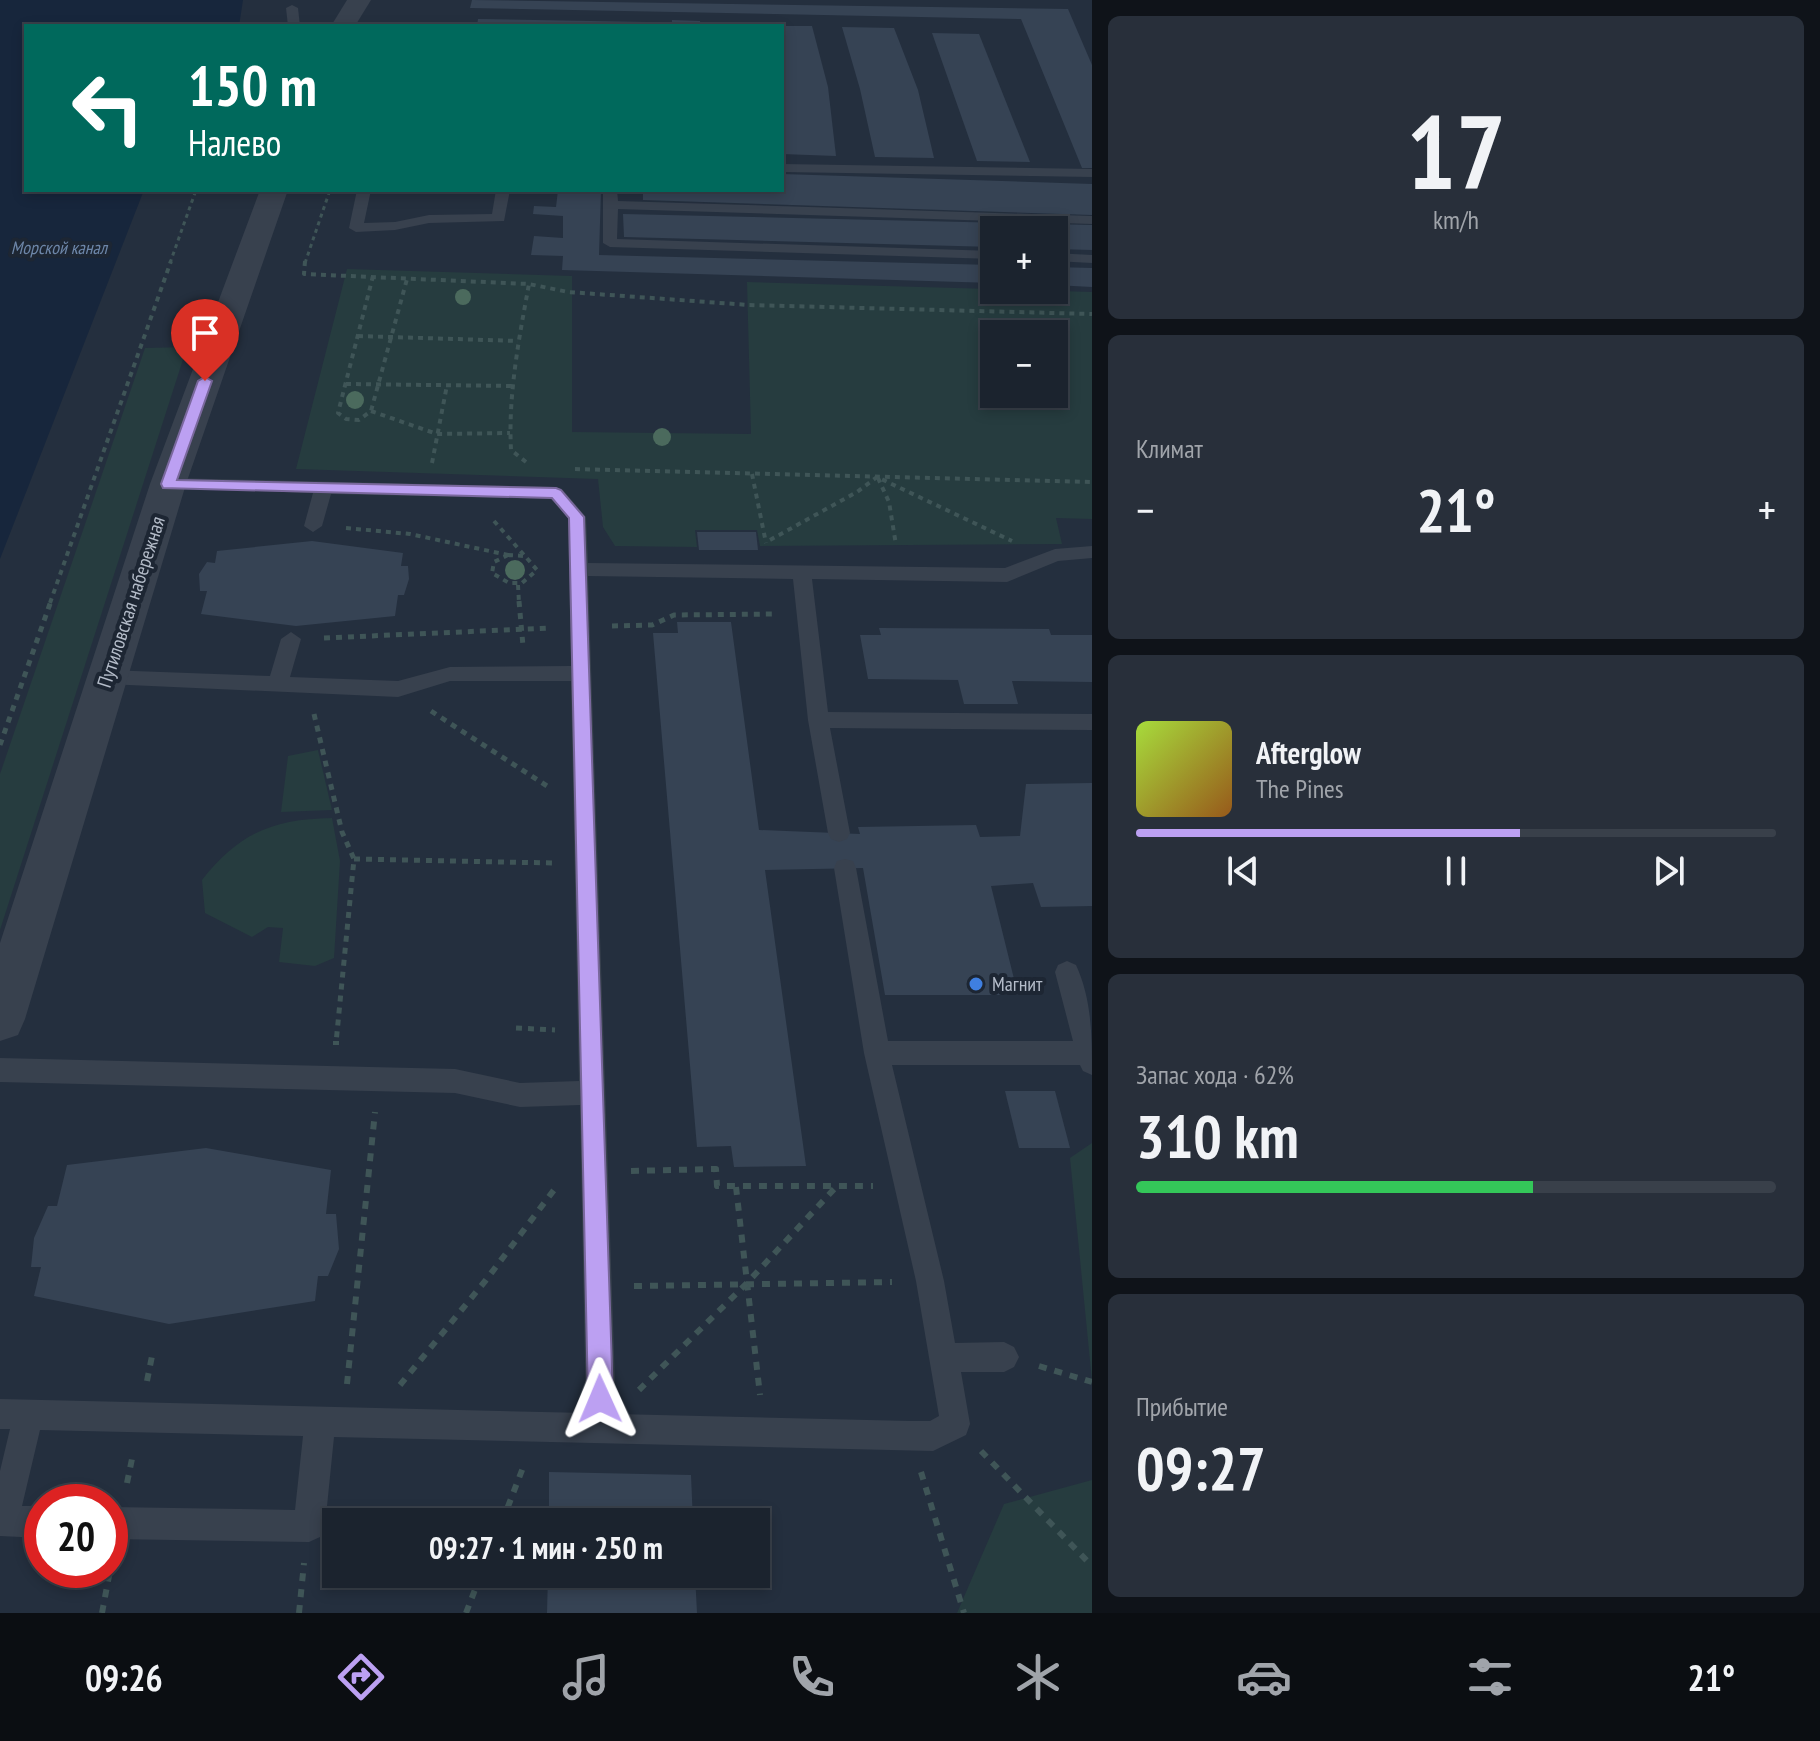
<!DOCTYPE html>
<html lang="ru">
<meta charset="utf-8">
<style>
:root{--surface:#1b232e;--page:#282f3a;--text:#f1f3f6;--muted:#a0a4aa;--line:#39404a;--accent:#bca0f2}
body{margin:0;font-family:"PT Sans Narrow",sans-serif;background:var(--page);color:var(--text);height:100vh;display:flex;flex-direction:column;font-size:30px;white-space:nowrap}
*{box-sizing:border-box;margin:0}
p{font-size:26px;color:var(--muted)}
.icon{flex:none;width:44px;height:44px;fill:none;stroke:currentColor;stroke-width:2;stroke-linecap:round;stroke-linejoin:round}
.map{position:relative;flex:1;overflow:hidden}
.details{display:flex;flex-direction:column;gap:16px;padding:16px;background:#0f1319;width:728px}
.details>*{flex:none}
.hud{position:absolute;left:24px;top:24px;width:760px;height:168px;border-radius:0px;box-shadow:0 4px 12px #0003,0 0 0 2px var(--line);background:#00695c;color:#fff;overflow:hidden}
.fabs{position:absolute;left:980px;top:216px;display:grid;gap:16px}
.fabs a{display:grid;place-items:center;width:88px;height:88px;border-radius:0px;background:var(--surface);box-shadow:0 4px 12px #0003,0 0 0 2px var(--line);font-size:40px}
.speed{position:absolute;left:24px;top:1484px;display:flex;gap:16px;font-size:40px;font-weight:700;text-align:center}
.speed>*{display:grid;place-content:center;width:104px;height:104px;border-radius:50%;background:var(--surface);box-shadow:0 4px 12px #0003,0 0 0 2px var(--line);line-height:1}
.speed .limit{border:12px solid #d22;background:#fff;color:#111}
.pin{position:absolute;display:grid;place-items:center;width:68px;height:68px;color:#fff;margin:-82px -34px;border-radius:50% 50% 50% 0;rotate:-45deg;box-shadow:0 0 8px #0007}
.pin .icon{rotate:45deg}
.me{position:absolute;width:88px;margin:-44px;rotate:359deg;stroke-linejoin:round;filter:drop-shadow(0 0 6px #0008)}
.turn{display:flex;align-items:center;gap:28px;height:168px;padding:0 32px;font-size:36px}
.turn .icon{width:104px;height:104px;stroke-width:2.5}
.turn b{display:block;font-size:56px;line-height:68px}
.big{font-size:60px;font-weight:800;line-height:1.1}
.details .tile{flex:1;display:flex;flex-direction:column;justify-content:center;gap:12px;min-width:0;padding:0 28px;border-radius:12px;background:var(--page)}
.details .dial{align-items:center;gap:0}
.dial b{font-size:104px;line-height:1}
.song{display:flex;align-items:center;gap:24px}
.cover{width:96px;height:96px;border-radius:12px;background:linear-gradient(135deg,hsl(80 70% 55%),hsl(30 70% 35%))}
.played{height:8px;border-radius:4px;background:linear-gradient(90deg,var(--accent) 60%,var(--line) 60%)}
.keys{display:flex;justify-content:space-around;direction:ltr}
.heat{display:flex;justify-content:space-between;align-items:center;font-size:44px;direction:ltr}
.charge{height:12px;border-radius:6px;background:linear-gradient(90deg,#34c759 62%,var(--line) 0)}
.trip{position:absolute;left:322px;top:1508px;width:448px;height:80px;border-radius:0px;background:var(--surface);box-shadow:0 4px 12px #0003,0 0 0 2px var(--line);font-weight:800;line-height:80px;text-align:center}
.dock{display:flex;height:128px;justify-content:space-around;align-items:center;background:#0b0e12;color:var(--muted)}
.dock .icon{width:56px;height:56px}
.dock .current{color:var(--accent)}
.dock b{font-size:36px;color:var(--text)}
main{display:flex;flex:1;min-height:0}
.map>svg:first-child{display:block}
.green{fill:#263c3f;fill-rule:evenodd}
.water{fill:#17263c}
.building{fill:#364354}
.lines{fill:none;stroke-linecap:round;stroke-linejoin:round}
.path-far3{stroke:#3f5557;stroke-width:3;stroke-dasharray:4 4;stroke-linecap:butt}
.path-far2{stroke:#3f5557;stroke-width:4;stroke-dasharray:5 5;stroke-linecap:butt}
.path-far1{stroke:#3f5557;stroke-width:5;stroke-dasharray:6 6;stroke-linecap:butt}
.path{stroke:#3f5557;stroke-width:6;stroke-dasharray:8 8;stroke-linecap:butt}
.service{fill:#38414e;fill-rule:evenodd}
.minor{fill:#38414e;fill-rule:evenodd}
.tree{fill:#4b6a5d}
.route{fill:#bca0f2;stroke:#7a689d;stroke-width:2}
.shop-dot{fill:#3f7fe0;stroke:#1d2633;stroke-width:3}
.labels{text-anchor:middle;stroke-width:8;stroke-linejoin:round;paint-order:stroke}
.far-water-label{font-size:18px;font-style:italic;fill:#6d86a8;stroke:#1d2633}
.street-label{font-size:20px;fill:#b4bcc9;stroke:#1d2633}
.poi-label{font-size:20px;fill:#b4bcc9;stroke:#1d2633;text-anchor:start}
</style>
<main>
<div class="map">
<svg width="1092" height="1613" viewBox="0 0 1092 1613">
<rect width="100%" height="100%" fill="#242f3e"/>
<!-- green -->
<g class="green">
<path d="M347,269L572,276V432L751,434L747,282L1092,292V519L1056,518L1062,544L760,546L757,530H695L697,547L615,546L603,527L598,479L296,469ZM994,334H1054V394H994Z"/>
<path d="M187,347L0,930V774L145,348Z"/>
<path d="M318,750L332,810L281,812L288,756Z"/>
<path d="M332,818L340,861L334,958L315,966L279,962L283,928L268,927L252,937L205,913L202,880C239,833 273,819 332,818Z"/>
<path d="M1092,1143V1381L1070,1158Z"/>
<path d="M1092,1480V1613H957L1004,1504Z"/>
</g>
<!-- water -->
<path class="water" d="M0,0H243L239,26H26V190H144L0,559Z"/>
<!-- building -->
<g class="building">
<path d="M472,0L1068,9L1092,65V168H1082L1021,19L470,8Z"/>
<path d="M478,19L648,22V26H477Z"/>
<path d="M672,20L700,21L701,26H672Z"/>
<path d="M376,22L444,23V26H376Z"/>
<path d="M782,26H812L828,87L836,156L782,154Z"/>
<path d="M842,27L894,28L918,90L934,158L875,157L860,89Z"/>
<path d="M932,33L979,34L1030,162L977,161Z"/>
<path d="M782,174L1092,184V215L643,200V190H782Z"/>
<path d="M558,190H601L599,255L994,265V283L562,270L563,256L531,255L534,236L563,238V216L533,214L534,206L556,207Z"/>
<path d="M623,214L1092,225V250L1054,249V230H994V247L624,237Z"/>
<path d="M1054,267L1092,268V287L1054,285Z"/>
<path d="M697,532H756L758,550H699Z"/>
<path d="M312,541L403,553L401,566H408L409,579L404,595H398L395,616L296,626L201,614L207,591H200L199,574L207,562L215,563L217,551Z"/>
<path d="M677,622H731L759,830L860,834L858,827L976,825L980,837L1020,836L1026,784L1092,783V906L1041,907L1033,883L991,886L1018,995H885L863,868L765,870L806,1166L734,1167L731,1146L697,1147L653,633H678Z"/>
<path d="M879,628L1049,629L1051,635H1092V682L1012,681L1018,704H964L958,680L868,679L860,635H881Z"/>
<path d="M1005,1091H1055L1070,1148H1019Z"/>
<path d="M206,1148L331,1170L326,1214H336L339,1249L328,1276H318L315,1301L169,1324L34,1296L41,1267H31L34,1238L48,1206H57L67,1165Z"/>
<path d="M549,1472L691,1475L693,1522H549Z"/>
<path d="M548,1574H695L697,1613H547Z"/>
</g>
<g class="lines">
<!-- path-far3 -->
<g class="path-far3">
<path d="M170,263L196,190"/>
<path d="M305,263L330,190"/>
</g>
<!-- path-far2 -->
<g class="path-far2">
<path d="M305,261L304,274L529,284L568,292L749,305L1092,314"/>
<path d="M373,276L338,413L346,419L359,420L371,411L407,279"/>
<path d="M358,336L518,341"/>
<path d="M346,384L515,386"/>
<path d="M371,411L437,434L510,433"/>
<path d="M526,462L511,450C508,395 519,338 529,284"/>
<path d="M432,463L447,385"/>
<path d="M575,469L1092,482"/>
<path d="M752,474L766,543"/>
<path d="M878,478L889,502L896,545"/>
<path d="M494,521L524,555"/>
<path d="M346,528L410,534L508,555"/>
<path d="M770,540L857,492L877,477L1012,541"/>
<path d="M508,555L525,556L537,570L522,583H509L492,573L494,562Z"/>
<path d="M518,585L519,603"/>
<path d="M50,603L171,261"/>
</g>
<!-- path-far1 -->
<g class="path-far1">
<path d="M519,601L523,646"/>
<path d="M612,626L652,625L674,615L776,614"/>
<path d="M324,638L550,628"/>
<path d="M431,711L550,788"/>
<path d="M314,714L342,832L354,859L336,1043"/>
<path d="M0,745L51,601"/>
<path d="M354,859L553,863"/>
<path d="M516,1028L555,1030"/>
</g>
<!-- path -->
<g class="path">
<path d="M336,1045V1041"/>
<path d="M631,1171L716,1169L717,1186H873"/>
<path d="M736,1187L760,1395"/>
<path d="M634,1286L892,1282"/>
<path d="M1039,1366L1092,1382"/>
<path d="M147,1381L153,1351"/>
<path d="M347,1384L375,1112"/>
<path d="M400,1385L486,1280L557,1186"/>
<path d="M639,1390L747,1283L836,1187"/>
<path d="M981,1451L1092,1566"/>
<path d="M921,1472L964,1613"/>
<path d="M127,1483L133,1454"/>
<path d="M502,1522L524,1465"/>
<path d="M102,1613L112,1560"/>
<path d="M299,1613L304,1563"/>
<path d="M466,1613L481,1574"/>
</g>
<!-- service -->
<g class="service">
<path d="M292,5L298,8L300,26H288L286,8Z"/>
<path d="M782,164L1092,169V177L782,172Z"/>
<path d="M357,190H371L364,223L395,222L429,215L492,214L496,190H510L504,221L429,223L395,230L356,232L349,228Z"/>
<path d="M603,190H617L618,201L1092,216V224L618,209L617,239L994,251V259L610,247L603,243Z"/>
<path d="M1054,253L1092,255V263L1054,261Z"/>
<path d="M168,478L556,487L562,489L586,517L588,563L1005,568L1055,549L1092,546V558L1058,561L1007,582L812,579L828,712L1092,714V730L830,728L850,833L847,839L839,842L831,839L828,833L808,720L793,579L588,576L616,1414L910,1421H930L939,1416L916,1281L864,1053L834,868L837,861L845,859L853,861L856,868L888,1041H1073L1055,972L1058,965L1067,961L1076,965C1092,1000 1092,1036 1092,1075L1083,1071L1080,1065H892L944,1281L955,1343L1004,1342L1014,1347L1019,1357L1014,1367L1004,1372H961L970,1424L966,1435L933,1451L334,1437L325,1526L320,1537L309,1542L110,1539V1507L295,1510L303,1436L40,1430L22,1506H42V1538L0,1536V1471L10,1429H0V1399L586,1413L580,1105L520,1107L455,1093L0,1082V1058L455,1069L520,1083L579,1081L571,681H450L398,697L107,684L100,682L97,677L100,672L107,670L270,676L281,639L291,632L301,639L290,677L398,681L450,667L571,666L568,518L551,499L331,494L322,526L313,532L304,526L313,493L162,488L159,484Z"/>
</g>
<!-- minor -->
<g class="minor">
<path d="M347,0H371L355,26H331Z"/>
<path d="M260,190H288L186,484L25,1019L18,1035L0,1041V943L150,484Z"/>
</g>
</g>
<!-- trees -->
<g class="tree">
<circle cx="463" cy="297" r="8"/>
<circle cx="355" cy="400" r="9"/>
<circle cx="662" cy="437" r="9"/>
<circle cx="515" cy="570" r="10"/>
</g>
<!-- route -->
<path class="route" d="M205,377L212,381L177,480L556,488L561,490L584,517L613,1399L609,1408L600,1412L592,1408L588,1399L569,518L552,498L163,488L161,484L198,381Z"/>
<!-- markers -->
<circle class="shop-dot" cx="976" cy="984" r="8"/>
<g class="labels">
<!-- far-water labels -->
<g class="far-water-label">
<text x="59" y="254">Морской канал</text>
</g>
<!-- street labels -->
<g class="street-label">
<text transform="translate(131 602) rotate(-72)" y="7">Путиловская набережная</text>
</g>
<!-- poi labels -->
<g class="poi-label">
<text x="992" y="991">Магнит</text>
</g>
</g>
</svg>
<div class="fabs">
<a>+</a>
<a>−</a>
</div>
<div class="speed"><div class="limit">20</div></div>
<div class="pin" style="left:205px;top:381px;background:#d93025"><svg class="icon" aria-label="arrive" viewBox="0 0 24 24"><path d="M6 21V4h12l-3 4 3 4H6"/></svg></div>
<svg class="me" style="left:600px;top:1399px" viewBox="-20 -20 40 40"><path d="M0-17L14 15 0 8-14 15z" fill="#bca0f2" stroke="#fff" stroke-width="4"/></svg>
<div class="trip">09:27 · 1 мин · 250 m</div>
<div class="hud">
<div class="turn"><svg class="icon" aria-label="left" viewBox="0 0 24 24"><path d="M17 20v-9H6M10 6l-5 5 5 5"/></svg><div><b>150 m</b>Налево</div></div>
</div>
</div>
<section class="details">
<div class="tile dial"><b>17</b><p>km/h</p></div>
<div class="tile"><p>Климат</p>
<div class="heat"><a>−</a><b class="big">21°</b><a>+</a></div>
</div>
<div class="tile">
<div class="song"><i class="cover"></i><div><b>Afterglow</b><p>The Pines</p></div></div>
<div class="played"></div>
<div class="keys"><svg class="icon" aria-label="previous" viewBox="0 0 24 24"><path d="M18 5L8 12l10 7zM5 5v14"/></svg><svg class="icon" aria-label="pause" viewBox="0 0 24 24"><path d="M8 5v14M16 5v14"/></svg><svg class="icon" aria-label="next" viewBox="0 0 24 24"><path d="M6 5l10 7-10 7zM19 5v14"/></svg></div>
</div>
<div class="tile"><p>Запас хода · 62%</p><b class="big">310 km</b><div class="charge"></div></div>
<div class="tile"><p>Прибытие</p><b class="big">09:27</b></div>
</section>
</main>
<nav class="dock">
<b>09:26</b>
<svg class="icon current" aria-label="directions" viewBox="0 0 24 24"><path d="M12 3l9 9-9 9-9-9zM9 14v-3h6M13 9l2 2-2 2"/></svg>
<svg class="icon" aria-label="music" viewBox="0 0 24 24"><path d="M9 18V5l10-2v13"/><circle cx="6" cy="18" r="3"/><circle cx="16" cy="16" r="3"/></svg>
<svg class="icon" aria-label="phone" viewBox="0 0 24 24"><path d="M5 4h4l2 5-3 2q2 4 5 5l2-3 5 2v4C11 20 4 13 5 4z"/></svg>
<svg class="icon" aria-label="climate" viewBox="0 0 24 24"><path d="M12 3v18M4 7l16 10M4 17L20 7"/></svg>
<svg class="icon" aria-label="car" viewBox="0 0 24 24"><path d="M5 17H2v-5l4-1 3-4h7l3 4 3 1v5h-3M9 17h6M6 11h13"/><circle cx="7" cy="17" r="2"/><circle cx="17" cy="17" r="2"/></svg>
<svg class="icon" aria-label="filters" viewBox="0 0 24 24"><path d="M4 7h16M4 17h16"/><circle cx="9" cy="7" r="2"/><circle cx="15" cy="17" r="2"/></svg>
<b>21°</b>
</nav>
